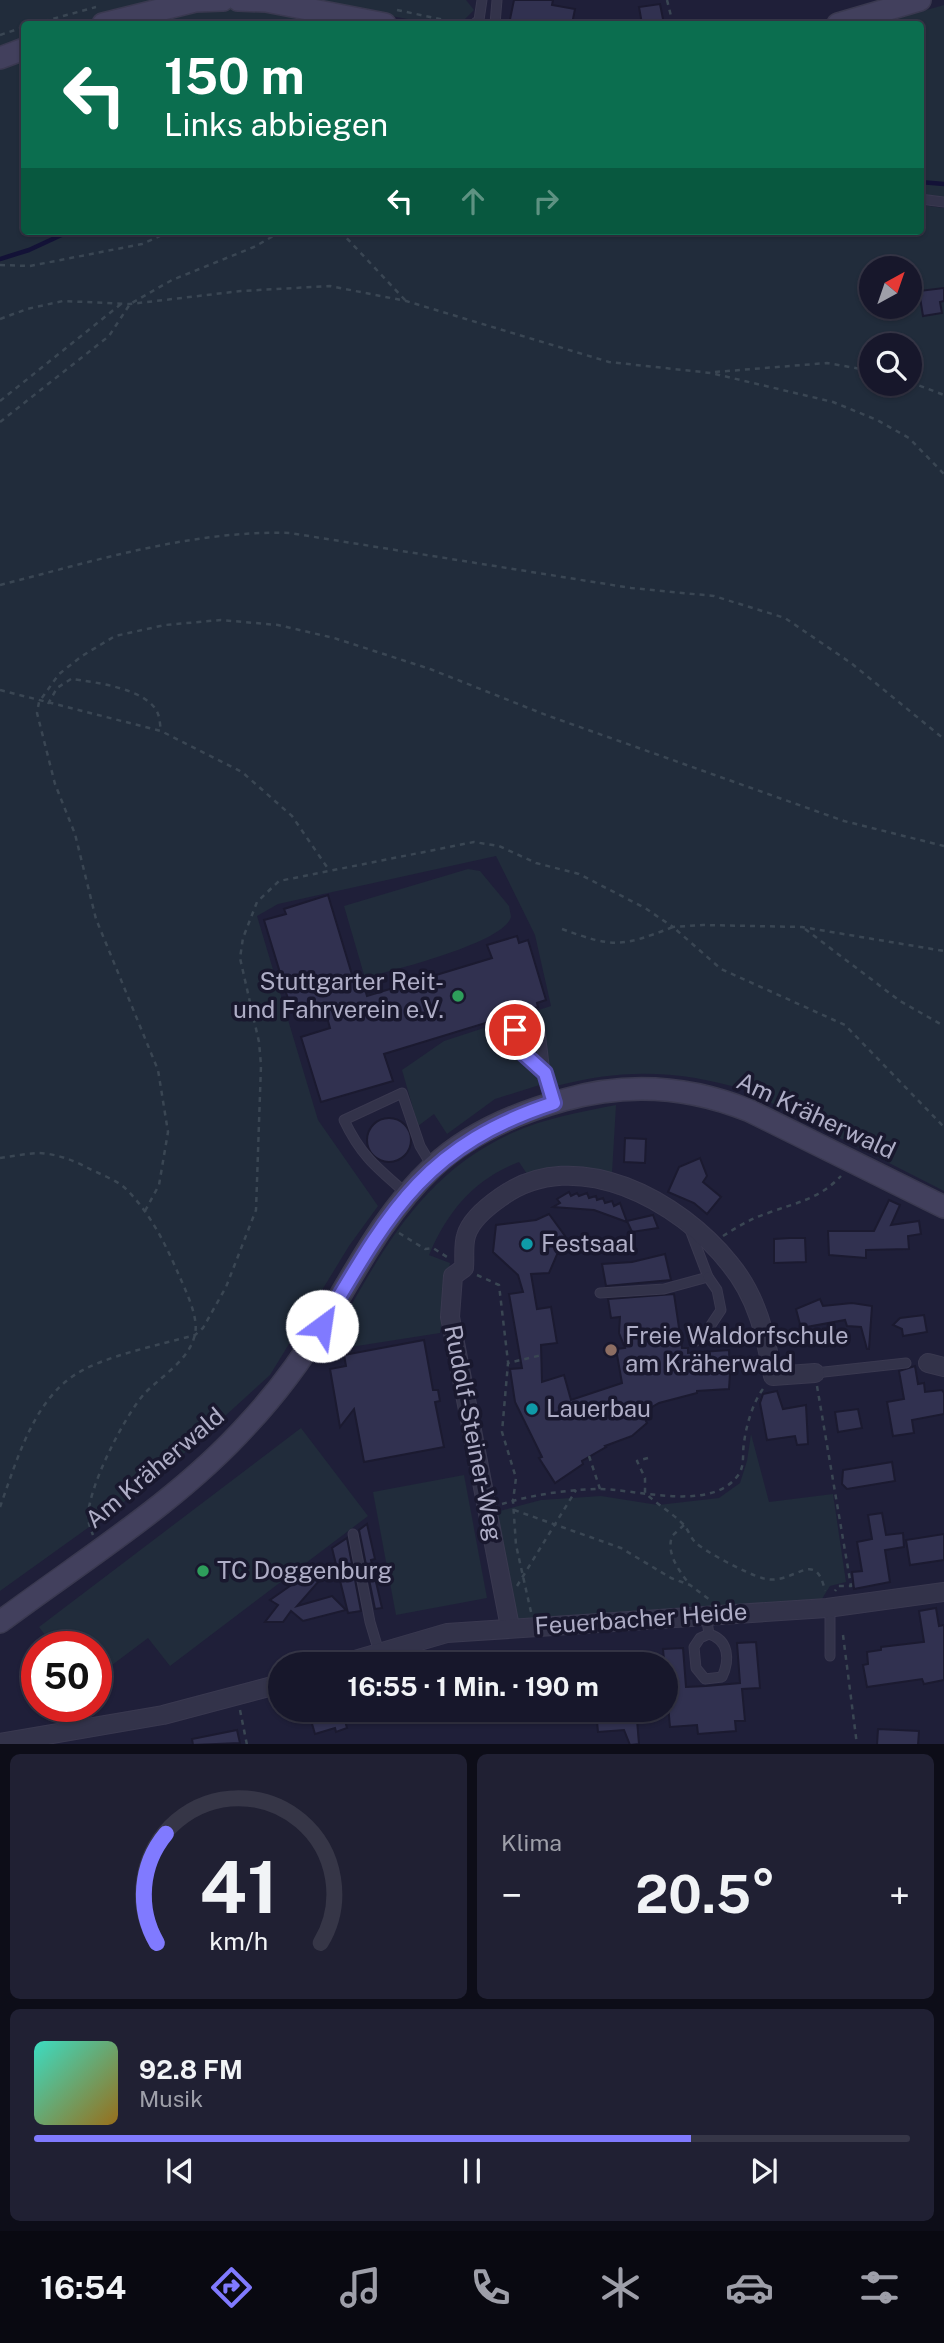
<!DOCTYPE html>
<html lang="de">
<meta charset="utf-8">
<style>
:root{--surface:#17172b;--page:#202033;--text:#f1f3f6;--muted:#9e9fa9;--line:#363647;--accent:#807aff}
body{margin:0;font-family:"Public Sans",sans-serif;background:var(--page);color:var(--text);height:100vh;display:flex;flex-direction:column;font-size:26px;white-space:nowrap}
*{box-sizing:border-box;margin:0}
p{font-size:23px;color:var(--muted)}
.icon{flex:none;width:38px;height:38px;fill:none;stroke:currentColor;stroke-width:2;stroke-linecap:round;stroke-linejoin:round}
.map{position:relative;height:1744px;overflow:hidden}
.drawer{display:flex;flex-direction:column;gap:10px;padding:10px;background:#0d0d18;flex:1}
.drawer>*{flex:none}
.hud{position:absolute;left:21px;top:21px;width:903px;height:214px;border-radius:7px;box-shadow:0 2px 5px #0004,0 0 0 2px var(--line);background:#0b6e4f;color:#fff;overflow:hidden}
.needle{width:46px;rotate:40deg}
.fabs{position:absolute;left:859px;top:256px;display:grid;gap:14px}
.fabs a{display:grid;place-items:center;width:63px;height:63px;border-radius:50%;background:var(--surface);box-shadow:0 2px 5px #0004,0 0 0 2px var(--line);font-size:35px}
.speed{position:absolute;left:21px;top:1631px;display:flex;gap:14px;font-size:35px;font-weight:700;text-align:center}
.speed>*{display:grid;place-content:center;width:91px;height:91px;border-radius:50%;background:var(--surface);box-shadow:0 2px 5px #0004,0 0 0 2px var(--line);line-height:1}
.speed .limit{border:10px solid #d22;background:#fff;color:#111}
.pin{position:absolute;display:grid;place-items:center;width:60px;height:60px;color:#fff;margin:-30px;border:4px solid #fff;border-radius:50%;box-shadow:0 2px 7px #0007}
.me{position:absolute;width:77px;margin:-38px;rotate:31deg;stroke-linejoin:round;filter:drop-shadow(0 0 5px #0008)}
.turn{display:flex;align-items:center;gap:24px;height:147px;padding:0 28px;font-size:32px}
.turn .icon{width:91px;height:91px;stroke-width:2.5}
.turn b{display:block;font-size:49px;line-height:60px}
.lanes{display:flex;align-items:center;height:66px;padding:0 28px;background:#0003;justify-content:center;gap:35px;direction:ltr}
.lanes .off{opacity:.35}
.big{font-size:52px;font-weight:700;line-height:1.1}
.drawer .tile{flex:1;display:flex;flex-direction:column;justify-content:center;gap:10px;min-width:0;padding:0 24px;border-radius:10px;background:var(--page)}
.drawer .dial{align-items:center;gap:0}
.dial svg{height:182px;overflow:visible;fill:none;stroke:var(--line);stroke-width:7;stroke-linecap:round;text-anchor:middle}
.dial text{fill:var(--text);stroke:none}
.song{display:flex;align-items:center;gap:21px}
.cover{width:84px;height:84px;border-radius:10px;background:linear-gradient(135deg,hsl(170 70% 55%),hsl(40 70% 35%))}
.played{height:7px;border-radius:4px;background:linear-gradient(90deg,var(--accent) 75%,var(--line) 75%)}
.keys{display:flex;justify-content:space-around;direction:ltr}
.heat{display:flex;justify-content:space-between;align-items:center;font-size:38px;direction:ltr}
.drawer .tiles{flex:1;display:grid;gap:10px;grid-template-columns:1fr 1fr}
.tile:last-child{grid-column:span 2}
.trip{position:absolute;left:268px;top:1652px;width:410px;height:70px;border-radius:35px;background:var(--surface);box-shadow:0 2px 5px #0004,0 0 0 2px var(--line);font-weight:700;line-height:70px;text-align:center}
.tab-bar{display:flex;height:112px;justify-content:space-around;align-items:center;background:#090911;color:var(--muted)}
.tab-bar .icon{width:49px;height:49px}
.tab-bar .selected{color:var(--accent)}
.tab-bar b{font-size:32px;color:var(--text)}
.map>svg:first-child{display:block}
.green{fill:#212c3b;fill-rule:evenodd}
.lines{fill:none;stroke-linecap:round;stroke-linejoin:round}
.stream{stroke:#131237;stroke-width:4.5}
.building{fill:#313150;stroke:#1b1a30;stroke-width:2}
.lane-casing{stroke:#3a3950;stroke-width:11}
.street-casing{stroke:#3a3950;stroke-width:20}
.secondary-casing{stroke:#3a3950;stroke-width:24}
.path{stroke:#3a4653;stroke-width:2.5;stroke-dasharray:5 5;stroke-linecap:butt}
.lane{stroke:#33334a;stroke-width:9}
.street{stroke:#33334a;stroke-width:18}
.secondary{stroke:#42405d;stroke-width:21}
.route-casing{stroke:#534fa6;stroke-width:18}
.route{stroke:#807aff;stroke-width:12}
.leisure-dot{fill:#2e9e5b;stroke:#19182e;stroke-width:2.5}
.culture-dot{fill:#0f9aa8;stroke:#19182e;stroke-width:2.5}
.education-dot{fill:#8d6e63;stroke:#19182e;stroke-width:2.5}
.labels{text-anchor:middle;stroke-width:7;stroke-linejoin:round;paint-order:stroke}
.poi-label{font-size:24px;fill:#aeadc6;stroke:#19182e;text-anchor:start}
.street-label{font-size:24px;fill:#aeadc6;stroke:#19182e}
</style>
<div class="map">
<svg width="944" height="1745" viewBox="0 0 944 1745">
<rect width="100%" height="100%" fill="#1f1f39"/>
<!-- green -->
<g class="green">
<path d="M0,0H170L86,24H24V45L0,53Z"/>
<path d="M306,0H466L474,10L460,24H434Z"/>
<path d="M944,5V197L921,194L920,24H877Z"/>
<path d="M258,7L350,24H127L196,8Z"/>
<path d="M24,57V231H920L921,205L944,208V1191L746,1090C679,1070 624,1068 556,1086L552,1081L495,1099L447,1134L434,1114L418,1126L402,1070L444,1041L551,1006L535,935L496,856L278,904L257,916L318,1120L378,1206L349,1246L270,1375L156,1479L0,1591V67ZM872,268H910V306H872ZM872,345H910V383H872Z"/>
<path d="M468,869L480,871L509,906L511,917C504,943 393,970 365,978L344,906Z"/>
<path d="M616,1105L612,1173L558,1167L527,1174L519,1162C474,1179 447,1212 429,1255L450,1263L440,1333L325,1351C376,1264 414,1177 512,1133C545,1118 581,1112 616,1105Z"/>
<path d="M301,1428L368,1516L170,1666L148,1638L96,1677V1647H54L39,1627Z"/>
<path d="M751,1434L769,1502L833,1494L846,1582L830,1586L820,1602L512,1625L496,1512L541,1500L601,1496L658,1505L719,1498L740,1483L747,1461Z"/>
<path d="M464,1475L487,1598L396,1615L373,1492Z"/>
</g>
<g class="lines">
<!-- stream -->
<g class="stream">
<path d="M920,182L944,184"/>
<path d="M0,259L29,250L70,231"/>
</g>
</g>
<!-- building -->
<g class="building">
<path d="M514,0H553L552,5L575,9L572,24H509Z"/>
<path d="M660,4L664,24H642L639,7Z"/>
<path d="M944,288V301L940,302L942,313L923,316L919,291Z"/>
<path d="M328,895L356,988L364,986L367,996L492,958L487,945L517,936L519,943L528,940L546,1000L537,1003L538,1007L384,1054L393,1081L321,1102L301,1037L330,1028L323,1003L292,1012L264,920L286,914L284,909Z"/>
<circle cx="389" cy="1140" r="22"/>
<path d="M625,1138L646,1139L645,1163L624,1162Z"/>
<path d="M700,1158L707,1176L703,1182L721,1197L707,1214L694,1203L668,1192L679,1167Z"/>
<path d="M569,1192L571,1196L577,1193L579,1196L587,1193L589,1198L596,1196L597,1200L603,1198L605,1203L612,1201L614,1206L620,1203L627,1222L594,1210L553,1207L560,1203L557,1199Z"/>
<path d="M889,1200L900,1205L891,1225L919,1221L921,1234L908,1236L909,1249L866,1250V1258L829,1255L828,1231H874Z"/>
<path d="M549,1214L565,1236L549,1273L531,1274L537,1309L551,1307L557,1343L541,1345L542,1382L564,1375L571,1400L622,1383L616,1349L625,1348L619,1333L620,1317L611,1318L608,1299L674,1294L682,1348H688V1353L729,1350L730,1373L729,1389L697,1391V1393L659,1403L642,1413L647,1423L632,1436L605,1446L606,1447L582,1461L583,1464L555,1483L539,1458L542,1457L515,1402L510,1369L522,1368L509,1294L523,1292L518,1275L493,1252L496,1225L536,1220Z"/>
<path d="M653,1215L658,1228L632,1232L627,1221Z"/>
<path d="M790,1238H805L806,1262L774,1263V1239Z"/>
<path d="M665,1254L671,1280L606,1286L602,1264L632,1262Z"/>
<path d="M820,1299L823,1306L852,1303L872,1306L869,1349H867L861,1327L847,1326L845,1320L801,1328L796,1309Z"/>
<path d="M924,1315L927,1332L903,1336L902,1329L893,1325L900,1318Z"/>
<path d="M424,1340L433,1390H438L440,1401L435,1402L444,1447L364,1462L354,1409L340,1427L330,1369L346,1366L344,1355Z"/>
<path d="M915,1366L918,1384L924,1383L925,1392L942,1390L944,1393V1414L912,1420L914,1433L893,1436L887,1402L904,1399L899,1371Z"/>
<path d="M777,1391L783,1409L806,1405L808,1444L797,1445L795,1436L767,1440L760,1403L763,1394Z"/>
<path d="M858,1409L862,1428L838,1432L835,1412Z"/>
<path d="M892,1462L895,1481L847,1489L842,1484L843,1470Z"/>
<path d="M882,1513L886,1535L903,1533L904,1547L885,1550L890,1582L854,1589L852,1572L862,1571L857,1542L872,1539L868,1515Z"/>
<path d="M367,1524L375,1559L371,1560L382,1608L375,1609L359,1530Z"/>
<path d="M944,1534V1560L910,1565L906,1540Z"/>
<path d="M347,1538L361,1611L348,1613L332,1548Z"/>
<path d="M310,1572L319,1581L297,1606L332,1596L346,1610L303,1621L291,1611L283,1622H265L278,1605L270,1600Z"/>
<path d="M936,1608L939,1626L944,1625V1680L924,1684L922,1679L867,1687L863,1665L868,1664L867,1652L881,1650V1647L924,1642L919,1611Z"/>
<path d="M756,1642L760,1688L742,1689L745,1721H735L736,1731L698,1734L697,1725L670,1727L663,1649L683,1648L686,1687L706,1686L740,1683L737,1643Z"/>
<path d="M308,1710H342L347,1728L336,1732L335,1728L315,1734Z"/>
<path d="M596,1710H629L630,1721L637,1720L639,1744L630,1745L624,1730L598,1732Z"/>
<path d="M878,1729L919,1731L918,1745H877Z"/>
<path d="M237,1730L240,1743L193,1745L192,1739Z"/>
</g>
<g class="lines">
<!-- lane casing -->
<g class="lane-casing">
<g id="lane">
<path d="M474,24L479,20L482,0"/>
<path d="M495,24L497,0"/>
<path d="M920,199L944,202"/>
<path d="M545,1073L524,1054L515,1030L526,1024L539,1023L545,1073L554,1103"/>
<path d="M407,1194C377,1168 361,1156 344,1120L402,1093L420,1146L432,1166"/>
<path d="M600,1293L664,1289L708,1277L689,1227"/>
<path d="M696,1341L709,1328L721,1310L717,1290L708,1277"/>
<path d="M815,1373L906,1363"/>
<path d="M353,1534L370,1622L379,1652"/>
<path d="M830,1608V1656"/>
<path d="M706,1615L709,1634L700,1638L694,1647L696,1668L705,1679L722,1677C730,1660 729,1640 709,1634"/>
</g>
</g>
<!-- street casing -->
<g class="street-casing">
<g id="street">
<path d="M928,1363L944,1367"/>
<path d="M510,1627L450,1317L453,1276L464,1268C465,1259 463,1246 466,1236C470,1221 488,1206 501,1197C576,1143 680,1201 730,1264C758,1298 765,1335 773,1376L815,1373"/>
<path d="M341,1664L447,1633L827,1608L944,1592"/>
<path d="M0,1743L163,1715L280,1684"/>
</g>
</g>
<!-- secondary casing -->
<g class="secondary-casing">
<g id="secondary">
<path d="M238,0L266,1L385,24"/>
<path d="M103,24L195,1L223,0"/>
<path d="M838,24L920,0"/>
<path d="M0,58L24,49"/>
<path d="M0,1622C83,1560 179,1501 248,1424C277,1393 302,1359 324,1323C357,1268 386,1211 433,1167C469,1133 517,1113 564,1100C627,1082 689,1086 750,1111L944,1207"/>
</g>
</g>
<!-- path -->
<g class="path">
<path d="M667,0L673,24"/>
<path d="M397,10L463,24"/>
<path d="M34,24L96,7"/>
<path d="M0,35L24,27"/>
<path d="M222,231H223"/>
<path d="M340,231L406,301"/>
<path d="M0,265L30,266L142,244L171,231"/>
<path d="M0,319L27,309L63,301L130,304L241,291L330,286L406,301L609,362L711,373L833,402L877,420L909,438L944,474"/>
<path d="M715,372L827,363L872,371"/>
<path d="M910,382L944,395"/>
<path d="M0,401L121,304"/>
<path d="M0,422L109,336L130,304L172,280L254,247L282,231"/>
<path d="M0,585C95,561 191,530 290,533L631,588L714,596L785,618L851,663L944,739"/>
<path d="M0,690L161,731L242,772L292,816L329,870"/>
<path d="M48,704L57,688L71,679C95,682 149,689 158,714C160,719 160,726 161,731"/>
<path d="M562,929C614,948 621,947 673,927L721,969L845,1025L944,1127"/>
<path d="M805,929L900,1001L944,1026"/>
<path d="M0,1158C12,1156 25,1154 37,1153C54,1153 73,1160 88,1168C99,1174 115,1179 125,1188C149,1211 165,1243 178,1273C185,1289 199,1317 195,1334C190,1360 160,1377 144,1394C124,1417 87,1489 88,1519C89,1525 91,1530 93,1535"/>
<path d="M145,1211L159,1185L168,1132L158,1070L96,919L75,834L55,784L37,713L39,702L59,674L82,656L115,636L165,625L221,620L278,625L334,638L430,669L546,715L844,821L944,846"/>
<path d="M399,1233L425,1249L433,1248L447,1257"/>
<path d="M723,1236C737,1227 752,1218 768,1213C797,1202 818,1200 841,1176"/>
<path d="M477,1275L499,1285L508,1362"/>
<path d="M817,1386L851,1586H838L835,1591"/>
<path d="M589,1456L600,1489"/>
<path d="M648,1458L637,1461L645,1478V1493C657,1504 672,1513 683,1524C688,1529 690,1537 695,1542C705,1552 748,1574 762,1578C793,1588 815,1545 825,1591"/>
<path d="M502,1504C532,1495 564,1490 596,1489C635,1488 712,1514 739,1474C745,1464 742,1454 744,1443C746,1426 753,1402 763,1389"/>
<path d="M0,1507C16,1463 32,1404 73,1376C102,1356 160,1345 195,1335L203,1328L226,1287L256,1210L261,1065L259,1042L240,958L243,938L257,902L279,881L474,842L499,846L536,863L579,874L645,908L673,927L703,925L802,927L944,951"/>
<path d="M514,1510L621,1548L671,1578L690,1585L710,1600"/>
<path d="M684,1525L672,1536C666,1554 679,1570 689,1584"/>
<path d="M517,1586L576,1490"/>
<path d="M531,1612L516,1545L513,1501L516,1478L502,1432L508,1363L542,1355"/>
<path d="M843,1635L857,1745"/>
<path d="M303,1664L326,1658"/>
<path d="M240,1710L247,1745"/>
</g>
<!-- lane -->
<use href="#lane" class="lane"/>
<!-- street -->
<use href="#street" class="street"/>
<!-- secondary -->
<use href="#secondary" class="secondary"/>
</g>
<g class="lines">
<!-- route casing -->
<g class="route-casing">
<path id="route" d="M322,1326C388,1214 423,1146 554,1103L545,1073L524,1054L515,1030"/>
</g>
<!-- route -->
<use href="#route" class="route"/>
</g>
<!-- markers -->
<g class="leisure-dot">
<circle cx="458" cy="996" r="7"/>
<circle cx="203" cy="1571" r="7"/>
</g>
<g class="culture-dot">
<circle cx="527" cy="1244" r="7"/>
<circle cx="532" cy="1409" r="7"/>
</g>
<circle class="education-dot" cx="611" cy="1350" r="7"/>
<g class="labels">
<!-- poi labels -->
<g class="poi-label">
<text x="444" y="990" text-anchor="end">Stuttgarter Reit-<tspan x="444" dy="28">und Fahrverein e.V.</tspan></text>
<text x="541" y="1252">Festsaal</text>
<text x="625" y="1344">Freie Waldorfschule<tspan x="625" dy="28">am Kräherwald</tspan></text>
<text x="546" y="1417">Lauerbau</text>
<text x="217" y="1579">TC Doggenburg</text>
</g>
<!-- street labels -->
<g class="street-label">
<text transform="translate(816 1116) rotate(25)" y="8">Am Kräherwald</text>
<text transform="translate(473 1433) rotate(79)" y="8">Rudolf-Steiner-Weg</text>
<text transform="translate(155 1468) rotate(-40)" y="8">Am Kräherwald</text>
<text transform="translate(641 1619) rotate(-4)" y="8">Feuerbacher Heide</text>
</g>
</g>
</svg>
<div class="fabs">
<a><svg class="needle" viewBox="-14 -14 28 28"><path d="M0-13l5 13h-10z" fill="#e53935"/><path d="M0 13l5-13h-10z" fill="#9e9fa9"/></svg></a>
<a><svg class="icon" aria-label="search" viewBox="0 0 24 24"><circle cx="10" cy="10" r="6"/><path d="M15 15l6 6"/></svg></a>
</div>
<div class="speed"><div class="limit">50</div></div>
<div class="pin" style="left:515px;top:1030px;background:#d93025"><svg class="icon" aria-label="arrive" viewBox="0 0 24 24"><path d="M6 21V4h12l-3 4 3 4H6"/></svg></div>
<svg class="me" style="left:322px;top:1326px" viewBox="-20 -20 40 40"><circle r="19" fill="#fff"/><path d="M0-13L10 11 0 6-10 11z" fill="#807aff"/></svg>
<div class="trip">16:55 · 1 Min. · 190 m</div>
<div class="hud">
<div class="turn"><svg class="icon" aria-label="left" viewBox="0 0 24 24"><path d="M17 20v-9H6M10 6l-5 5 5 5"/></svg><div><b>150 m</b>Links abbiegen</div></div>
<div class="lanes"><svg class="icon" aria-label="left" viewBox="0 0 24 24"><path d="M17 20v-9H6M10 6l-5 5 5 5"/></svg><svg class="icon off" aria-label="ahead" viewBox="0 0 24 24"><path d="M12 20V5M6 11l6-6 6 6"/></svg><svg class="icon off" aria-label="right" viewBox="0 0 24 24"><path d="M7 20v-9h11M14 6l5 5-5 5"/></svg></div>
</div>
</div>
<section class="drawer">
<div class="tiles">
<div class="tile dial"><svg viewBox="0 0 100 80">
<path d="M14 69A42 42 0 1 1 86 69"/>
<path d="M14 69A42 42 0 0 1 18 21" stroke="#807aff"/>
<text x="50" y="56" font-size="32" font-weight="700">41</text>
<text x="50" y="72" font-size="11">km/h</text>
</svg></div>
<div class="tile"><p>Klima</p>
<div class="heat"><a>−</a><b class="big">20.5°</b><a>+</a></div>
</div>
<div class="tile">
<div class="song"><i class="cover"></i><div><b>92.8 FM</b><p>Musik</p></div></div>
<div class="played"></div>
<div class="keys"><svg class="icon" aria-label="previous" viewBox="0 0 24 24"><path d="M18 5L8 12l10 7zM5 5v14"/></svg><svg class="icon" aria-label="pause" viewBox="0 0 24 24"><path d="M8 5v14M16 5v14"/></svg><svg class="icon" aria-label="next" viewBox="0 0 24 24"><path d="M6 5l10 7-10 7zM19 5v14"/></svg></div>
</div>
</div>
</section>
<nav class="tab-bar">
<b>16:54</b>
<svg class="icon selected" aria-label="directions" viewBox="0 0 24 24"><path d="M12 3l9 9-9 9-9-9zM9 14v-3h6M13 9l2 2-2 2"/></svg>
<svg class="icon" aria-label="music" viewBox="0 0 24 24"><path d="M9 18V5l10-2v13"/><circle cx="6" cy="18" r="3"/><circle cx="16" cy="16" r="3"/></svg>
<svg class="icon" aria-label="phone" viewBox="0 0 24 24"><path d="M5 4h4l2 5-3 2q2 4 5 5l2-3 5 2v4C11 20 4 13 5 4z"/></svg>
<svg class="icon" aria-label="climate" viewBox="0 0 24 24"><path d="M12 3v18M4 7l16 10M4 17L20 7"/></svg>
<svg class="icon" aria-label="car" viewBox="0 0 24 24"><path d="M5 17H2v-5l4-1 3-4h7l3 4 3 1v5h-3M9 17h6M6 11h13"/><circle cx="7" cy="17" r="2"/><circle cx="17" cy="17" r="2"/></svg>
<svg class="icon" aria-label="filters" viewBox="0 0 24 24"><path d="M4 7h16M4 17h16"/><circle cx="9" cy="7" r="2"/><circle cx="15" cy="17" r="2"/></svg>
</nav>
